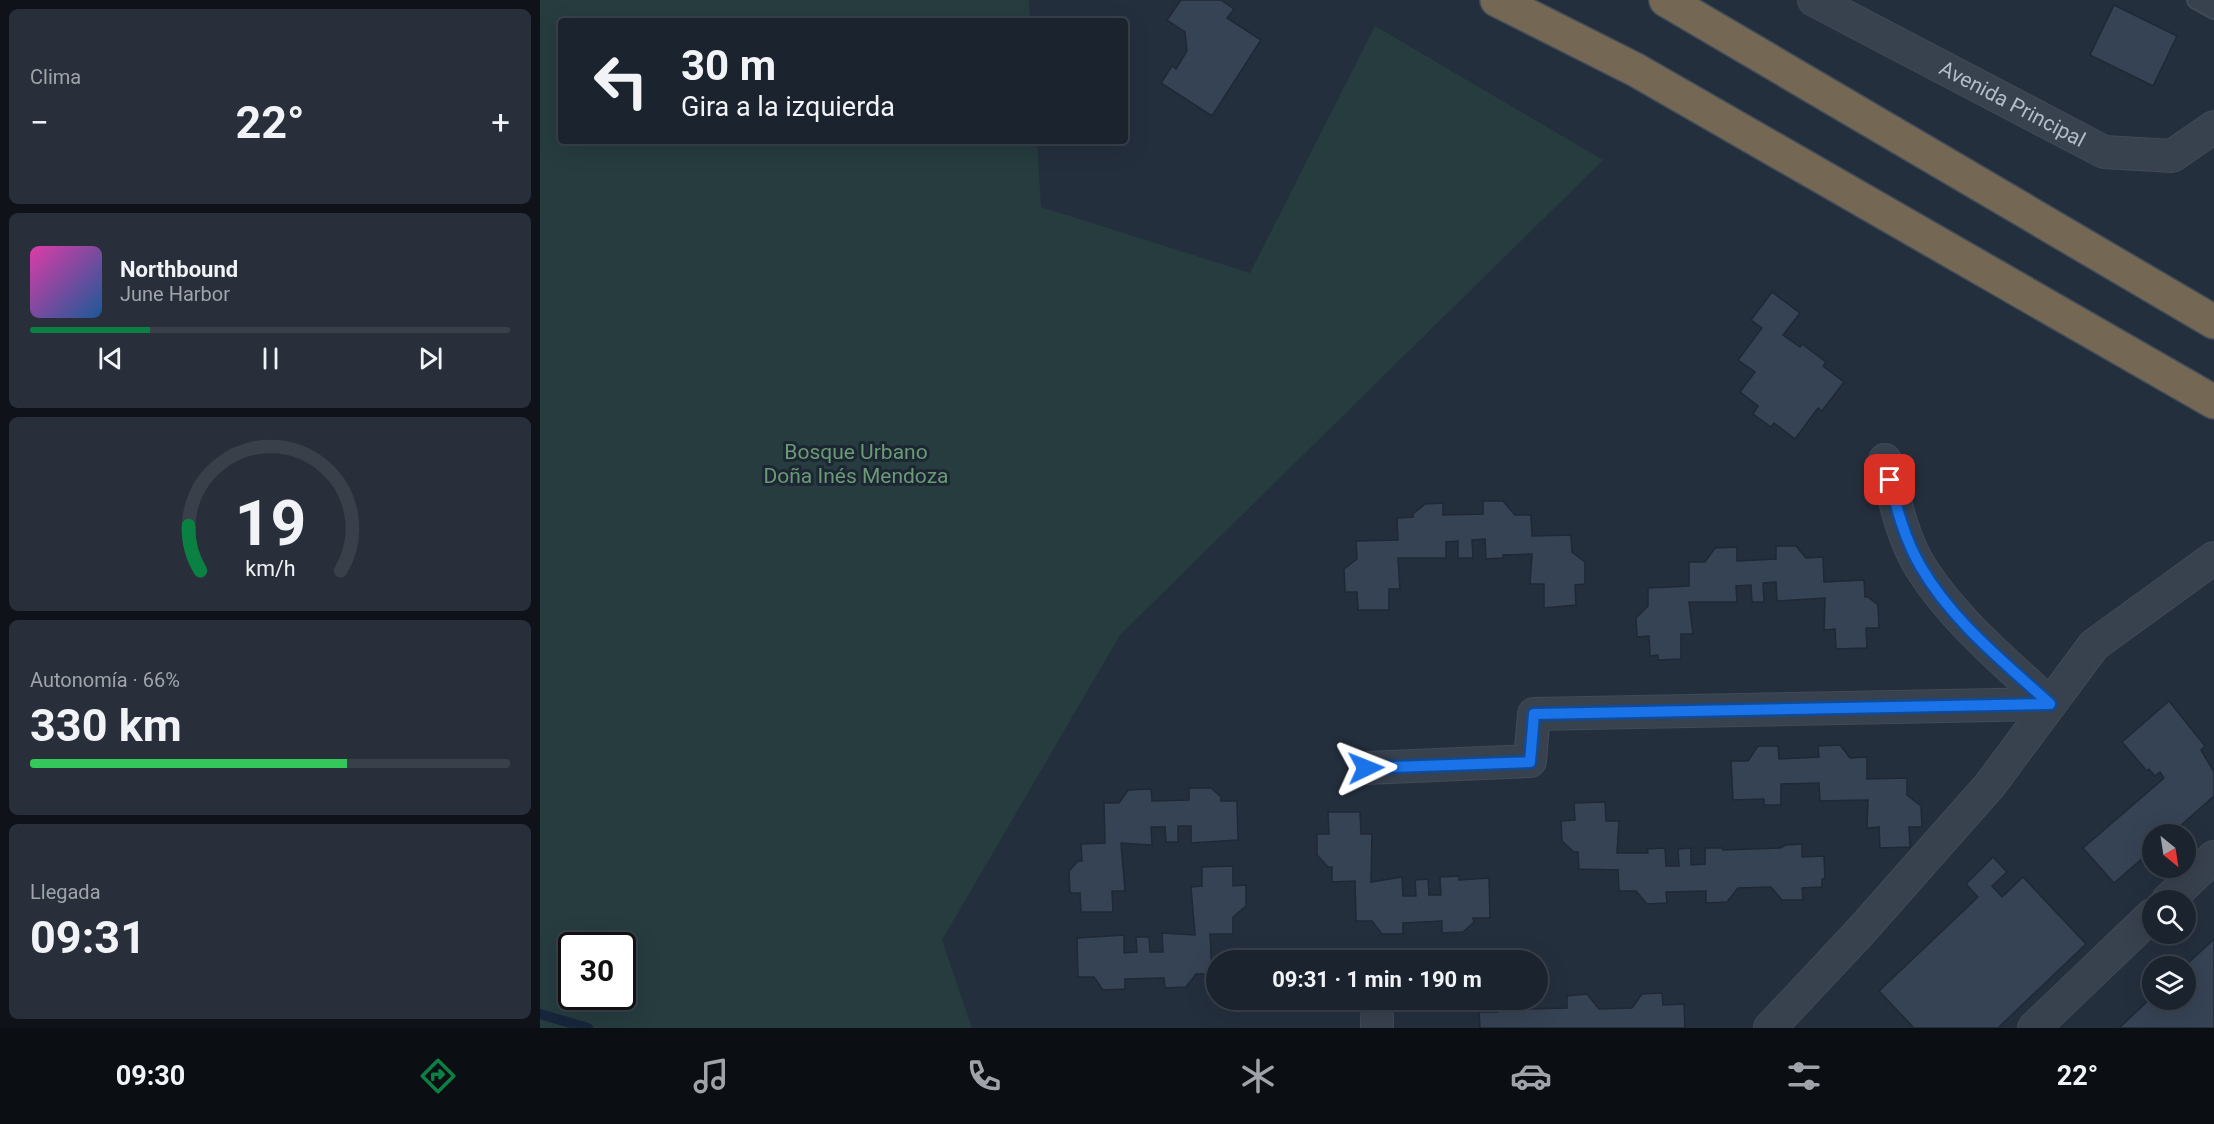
<!DOCTYPE html>
<html lang="es">
<meta charset="utf-8">
<style>
:root{--surface:#1b232e;--page:#282f3a;--text:#f1f3f6;--muted:#a0a4aa;--line:#39404a;--accent:#0b8043}
body{margin:0;font-family:Roboto,sans-serif;background:var(--page);color:var(--text);height:100vh;display:flex;flex-direction:column;font-size:22px;white-space:nowrap}
*{box-sizing:border-box;margin:0}
p{font-size:20px;color:var(--muted)}
.icon{flex:none;width:33px;height:33px;fill:none;stroke:currentColor;stroke-width:2;stroke-linecap:round;stroke-linejoin:round}
.map{position:relative;flex:1;overflow:hidden}
.sheet{display:flex;flex-direction:column;gap:9px;padding:9px;background:#0f1319;width:540px}
.sheet>*{flex:none}
.guide{position:absolute;left:18px;top:18px;width:570px;height:126px;border-radius:6px;box-shadow:0 6px 24px #0002,0 0 0 2px var(--line);background:#1b232e;color:var(--text);overflow:hidden}
.needle{width:39px;rotate:150deg}
.tools{position:absolute;left:1602px;top:824px;display:grid;gap:12px}
.tools a{display:grid;place-items:center;width:54px;height:54px;border-radius:50%;background:var(--surface);box-shadow:0 6px 24px #0002,0 0 0 2px var(--line);font-size:30px}
.speed{position:absolute;left:18px;top:932px;display:flex;gap:12px;font-size:30px;font-weight:700;text-align:center}
.speed>*{display:grid;place-content:center;width:78px;height:78px;border-radius:50%;background:var(--surface);box-shadow:0 6px 24px #0002,0 0 0 2px var(--line);line-height:1}
.speed .limit{border:3px solid #111;border-radius:9px;background:#fff;color:#111}
.pin{position:absolute;display:grid;place-items:center;width:51px;height:51px;color:#fff;margin:-26px;border-radius:12px;box-shadow:0 3px 9px #0006}
.me{position:absolute;width:66px;margin:-33px;rotate:88deg;stroke-linejoin:round;filter:drop-shadow(0 0 4px #0008)}
.turn{display:flex;align-items:center;gap:21px;height:126px;padding:0 24px;font-size:27px}
.turn .icon{width:78px;height:78px;stroke-width:2.5}
.turn b{display:block;font-size:42px;line-height:51px}
.big{font-size:45px;font-weight:700;line-height:1.1}
.sheet .widget{flex:1;display:flex;flex-direction:column;justify-content:center;gap:9px;min-width:0;padding:0 21px;border-radius:9px;background:var(--page)}
.sheet .dial{align-items:center;gap:0}
.dial svg{height:156px;overflow:visible;fill:none;stroke:var(--line);stroke-width:7;stroke-linecap:round;text-anchor:middle}
.dial text{fill:var(--text);stroke:none}
.song{display:flex;align-items:center;gap:18px}
.cover{width:72px;height:72px;border-radius:9px;background:linear-gradient(135deg,hsl(320 70% 55%),hsl(210 70% 35%))}
.played{height:6px;border-radius:3px;background:linear-gradient(90deg,var(--accent) 25%,var(--line) 25%)}
.keys{display:flex;justify-content:space-around;direction:ltr}
.heat{display:flex;justify-content:space-between;align-items:center;font-size:33px;direction:ltr}
.charge{height:9px;border-radius:4px;background:linear-gradient(90deg,#34c759 66%,var(--line) 0)}
.trip{position:absolute;left:666px;top:950px;width:342px;height:60px;border-radius:30px;background:var(--surface);box-shadow:0 6px 24px #0002,0 0 0 2px var(--line);font-weight:700;line-height:60px;text-align:center}
.menu{display:flex;height:96px;justify-content:space-around;align-items:center;background:#0b0e12;color:var(--muted)}
.menu .icon{width:42px;height:42px}
.menu .selected{color:var(--accent)}
.menu b{font-size:27px;color:var(--text)}
main{display:flex;flex:1;min-height:0}
.map>svg:first-child{display:block}
.green{fill:#263c3f;fill-rule:evenodd}
.lines{fill:none;stroke-linecap:round;stroke-linejoin:round}
.stream{stroke:#17263c;stroke-width:10}
.building{fill:#364354;stroke:#1f2835;stroke-width:1.5}
.lane-casing{stroke:#414a57;stroke-width:20}
.street-casing{stroke:#414a57;stroke-width:34}
.highway-casing{stroke:#434c59;stroke-width:36}
.lane{stroke:#38414e;stroke-width:16}
.street{stroke:#38414e;stroke-width:32}
.highway{stroke:#746855;stroke-width:33}
.route-casing{stroke:#114b97;stroke-width:15}
.route{stroke:#1a73e8;stroke-width:10}
.labels{text-anchor:middle;stroke-width:6;stroke-linejoin:round;paint-order:stroke}
.street-label{font-size:21px;fill:#b4bcc9;stroke:#1d2633}
.park-label{font-size:21px;fill:#6b9a76;stroke:#1d2633}
</style>
<main>
<section class="sheet">
<div class="widget"><p>Clima</p>
<div class="heat"><a>−</a><b class="big">22°</b><a>+</a></div>
</div>
<div class="widget">
<div class="song"><i class="cover"></i><div><b>Northbound</b><p>June Harbor</p></div></div>
<div class="played"></div>
<div class="keys"><svg class="icon" aria-label="previous" viewBox="0 0 24 24"><path d="M18 5L8 12l10 7zM5 5v14"/></svg><svg class="icon" aria-label="pause" viewBox="0 0 24 24"><path d="M8 5v14M16 5v14"/></svg><svg class="icon" aria-label="next" viewBox="0 0 24 24"><path d="M6 5l10 7-10 7zM19 5v14"/></svg></div>
</div>
<div class="widget dial"><svg viewBox="0 0 100 80">
<path d="M14 69A42 42 0 1 1 86 69"/>
<path d="M14 69A42 42 0 0 1 8 46" stroke="#0b8043"/>
<text x="50" y="56" font-size="32" font-weight="700">19</text>
<text x="50" y="72" font-size="11">km/h</text>
</svg></div>
<div class="widget"><p>Autonomía · 66%</p><b class="big">330 km</b><div class="charge"></div></div>
<div class="widget"><p>Llegada</p><b class="big">09:31</b></div>
</section>
<div class="map">
<svg width="1674" height="1028" viewBox="0 0 1674 1028">
<rect width="100%" height="100%" fill="#242f3e"/>
<!-- green -->
<path class="green" d="M0,0H489L490,21H21V141H497L501,207L710,273L835,26L1063,160L580,635L402,940L432,1028H0ZM32,945H82V996H32Z"/>
<g class="lines">
<!-- stream -->
<path class="stream" d="M0,1014L48,1028"/>
</g>
<!-- building -->
<g class="building">
<path d="M641,0H681L694,9L687,18L721,40L672,116L621,83L632,66L636,69L647,51L645,32L627,20Z"/>
<path d="M1574,5L1637,36L1613,86L1550,55Z"/>
<path d="M1232,292L1260,313L1243,335L1260,347L1262,344L1286,362L1283,366L1304,382L1282,411L1278,408L1255,439L1234,423L1231,427L1213,414L1218,406L1200,392L1215,372L1198,360L1222,328L1211,320Z"/>
<path d="M943,501H963L975,515H991L992,536L1031,535L1032,552L1045,562V584L1035,585L1036,605L1004,608V584H990L992,554L963,555V558L946,559L945,539L932,540L933,558H918V541L906,542V558H858L860,589H849V610H818L817,592H805L804,569L817,559L816,541L858,540L857,518L873,517V514L885,504L903,503V515L943,514Z"/>
<path d="M1236,546H1256L1266,558L1283,557L1284,582L1324,580L1325,597H1328L1338,605L1339,628H1326L1327,648L1296,649L1295,629L1284,630L1285,598L1237,601L1236,582L1223,583L1224,602H1212L1211,585L1196,586L1197,602H1149L1153,634H1141V659L1118,660V655L1110,656L1109,636L1097,637L1096,618L1108,606V588L1149,586V562H1165L1175,548L1197,547V561L1236,559Z"/>
<path d="M1629,701L1665,746L1661,750L1674,772V796L1631,834H1612V850L1574,883L1543,848L1624,778L1620,772L1615,776L1609,769L1607,771L1582,742Z"/>
<path d="M1300,745L1310,758L1327,757V779L1367,778V795L1381,806L1382,827H1369L1370,847L1340,848L1339,827L1327,828L1328,800L1280,801L1279,783L1241,784V805H1224V799L1193,800L1191,761H1208L1218,746H1238L1239,759L1279,757L1278,746Z"/>
<path d="M649,788H671L681,797V801H697L698,840L651,843V826H638V842H626L625,827H611L612,845L581,843L585,891H572L573,912H541L540,893H530L529,871L538,861H542L541,844L565,843L564,803H579L588,790L611,789L612,801L649,800Z"/>
<path d="M1065,802L1066,821H1079L1077,853H1108L1107,849L1125,848L1126,866H1139L1138,849L1151,848V865L1165,864V848H1183V850L1240,848L1246,845L1262,844V857L1284,856L1285,879H1282V887L1262,888L1263,900H1242L1231,887L1198,888L1187,902L1166,903V891L1126,892L1127,903L1107,904L1096,891H1079L1078,870L1039,869L1038,852H1034L1022,841L1021,821L1035,820L1034,803Z"/>
<path d="M788,812H820L821,834H832L831,882L862,877L863,896H876L875,880L888,879L889,895H901L900,877L919,876V880L949,878L950,918H933L934,922L923,932L902,933V921L863,923V934H842L832,921H816L815,881L792,882V867H788L777,855V834H789Z"/>
<path d="M1453,857L1467,872L1452,886L1462,897L1483,877L1546,944L1458,1028H1374L1339,991L1438,897L1426,884Z"/>
<path d="M693,866V886L706,885V906L693,917V934H670L672,974H656L646,987L625,988L624,978L585,979V989L563,990L554,977H538L537,938L584,935V953L597,952L596,937H609L610,952H623L622,933L655,935L651,887L662,886V867Z"/>
<path d="M1674,939V1028H1579L1612,997L1646,999L1645,966Z"/>
<path d="M1122,993L1123,1005L1144,1004L1145,1028H940L939,1012H957V1008L966,999H987L988,1009L1027,1008V996L1047,994L1059,1009L1092,1008L1102,994Z"/>
</g>
<g class="lines">
<!-- lane casing -->
<g class="lane-casing">
<path id="lane" d="M1656,0L1674,10"/>
</g>
<!-- street casing -->
<g class="street-casing">
<g id="street">
<path id="s1" d="M1274,0L1564,152L1632,156L1674,127"/>
<path d="M1345,460C1354,496 1361,536 1381,568C1415,621 1464,661 1510,704"/>
<path d="M826,768L990,761L994,714L1510,704"/>
<path d="M1628,900L1674,857"/>
<path d="M837,1028V1017"/>
<path d="M1230,1028L1321,931L1450,785L1554,645L1674,558"/>
<path d="M1494,1028L1612,915"/>
</g>
</g>
<!-- highway casing -->
<g class="highway-casing">
<g id="highway">
<path d="M957,0L1096,70L1674,402"/>
<path d="M1126,0L1674,322"/>
</g>
</g>
<!-- lane -->
<use href="#lane" class="lane"/>
<!-- street -->
<use href="#street" class="street"/>
<!-- highway -->
<use href="#highway" class="highway"/>
</g>
<g class="lines">
<!-- route casing -->
<g class="route-casing">
<path id="route" d="M826,768L990,762L994,714L1510,704C1464,662 1412,621 1381,567C1365,540 1357,510 1350,480"/>
</g>
<!-- route -->
<use href="#route" class="route"/>
</g>
<g class="labels">
<!-- street labels -->
<g class="street-label">
<text dy="7" stroke="none"><textPath href="#s1" startOffset="224">Avenida Principal</textPath></text>
</g>
<!-- park labels -->
<g class="park-label">
<text x="316" y="459">Bosque Urbano<tspan x="316" dy="24">Doña Inés Mendoza</tspan></text>
</g>
</g>
</svg>
<div class="tools">
<a><svg class="needle" viewBox="-14 -14 28 28"><path d="M0-13l5 13h-10z" fill="#e53935"/><path d="M0 13l5-13h-10z" fill="#a0a4aa"/></svg></a>
<a><svg class="icon" aria-label="search" viewBox="0 0 24 24"><circle cx="10" cy="10" r="6"/><path d="M15 15l6 6"/></svg></a>
<a><svg class="icon" aria-label="layers" viewBox="0 0 24 24"><path d="M12 4l9 5-9 5-9-5zM3 14l9 5 9-5"/></svg></a>
</div>
<div class="speed"><div class="limit">30</div></div>
<div class="pin" style="left:1350px;top:480px;background:#d93025"><svg class="icon" aria-label="arrive" viewBox="0 0 24 24"><path d="M6 21V4h12l-3 4 3 4H6"/></svg></div>
<svg class="me" style="left:826px;top:768px" viewBox="-20 -20 40 40"><path d="M0-17L14 15 0 8-14 15z" fill="#1a73e8" stroke="#fff" stroke-width="4"/></svg>
<div class="trip">09:31 · 1 min · 190 m</div>
<div class="guide">
<div class="turn"><svg class="icon" aria-label="left" viewBox="0 0 24 24"><path d="M17 20v-9H6M10 6l-5 5 5 5"/></svg><div><b>30 m</b>Gira a la izquierda</div></div>
</div>
</div>
</main>
<nav class="menu">
<b>09:30</b>
<svg class="icon selected" aria-label="directions" viewBox="0 0 24 24"><path d="M12 3l9 9-9 9-9-9zM9 14v-3h6M13 9l2 2-2 2"/></svg>
<svg class="icon" aria-label="music" viewBox="0 0 24 24"><path d="M9 18V5l10-2v13"/><circle cx="6" cy="18" r="3"/><circle cx="16" cy="16" r="3"/></svg>
<svg class="icon" aria-label="phone" viewBox="0 0 24 24"><path d="M5 4h4l2 5-3 2q2 4 5 5l2-3 5 2v4C11 20 4 13 5 4z"/></svg>
<svg class="icon" aria-label="climate" viewBox="0 0 24 24"><path d="M12 3v18M4 7l16 10M4 17L20 7"/></svg>
<svg class="icon" aria-label="car" viewBox="0 0 24 24"><path d="M5 17H2v-5l4-1 3-4h7l3 4 3 1v5h-3M9 17h6M6 11h13"/><circle cx="7" cy="17" r="2"/><circle cx="17" cy="17" r="2"/></svg>
<svg class="icon" aria-label="filters" viewBox="0 0 24 24"><path d="M4 7h16M4 17h16"/><circle cx="9" cy="7" r="2"/><circle cx="15" cy="17" r="2"/></svg>
<b>22°</b>
</nav>
